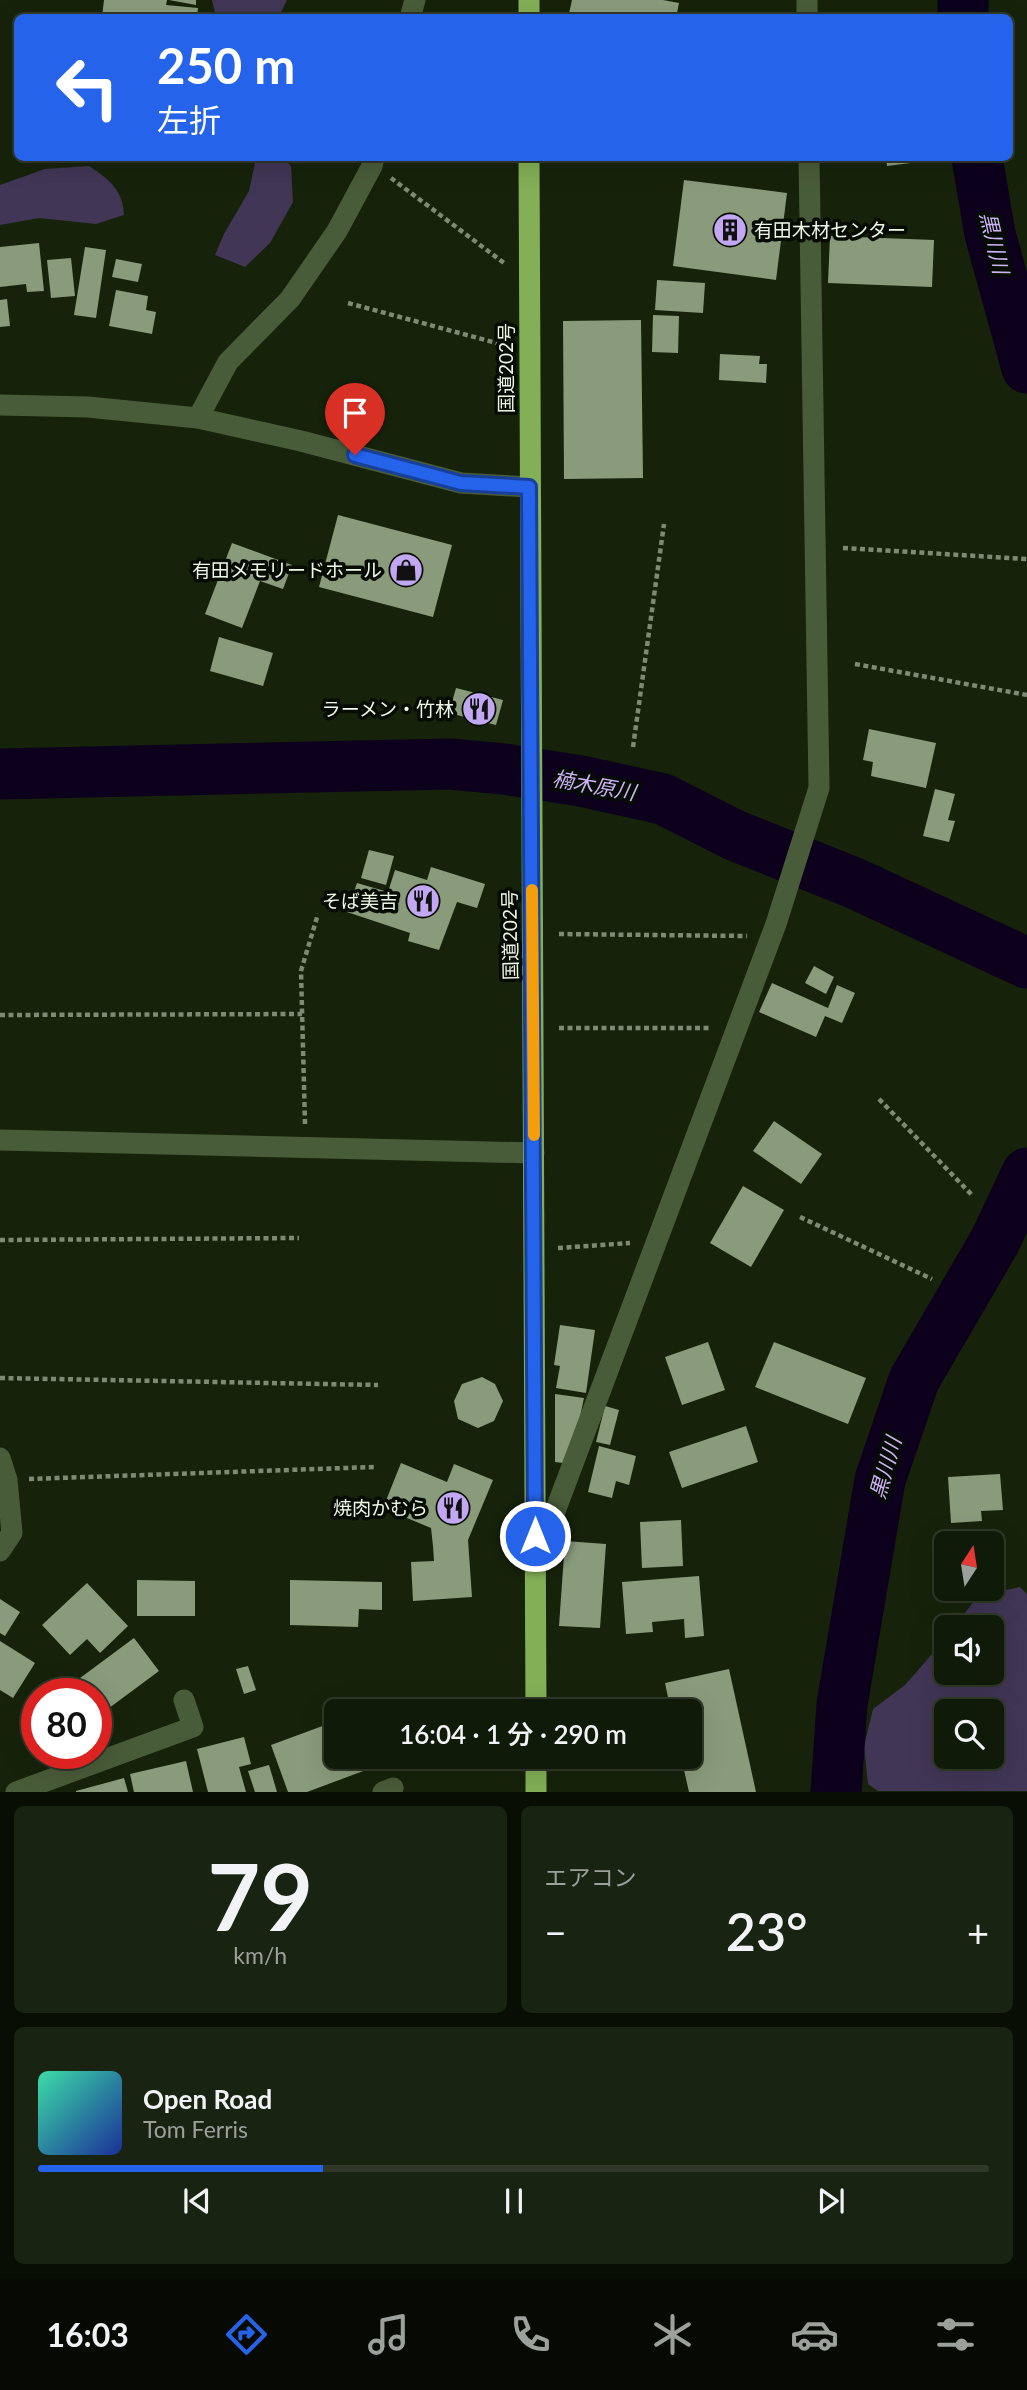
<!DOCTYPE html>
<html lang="ja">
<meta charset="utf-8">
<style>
:root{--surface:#101a08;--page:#192312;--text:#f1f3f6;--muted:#9ca19c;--line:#303829;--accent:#2563eb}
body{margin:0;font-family:Lato,"Noto Sans JP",sans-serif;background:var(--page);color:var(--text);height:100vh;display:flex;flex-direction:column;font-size:26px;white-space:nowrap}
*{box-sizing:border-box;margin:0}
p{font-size:23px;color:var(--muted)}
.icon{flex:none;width:38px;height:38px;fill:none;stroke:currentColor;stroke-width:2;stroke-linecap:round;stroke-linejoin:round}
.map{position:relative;height:1792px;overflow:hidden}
.side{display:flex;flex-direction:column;gap:14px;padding:14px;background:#090e04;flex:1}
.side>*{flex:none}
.guide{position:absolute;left:14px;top:14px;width:999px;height:147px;border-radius:10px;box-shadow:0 7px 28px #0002,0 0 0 2px var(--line);background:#2563eb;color:#fff;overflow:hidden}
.needle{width:46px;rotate:12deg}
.buttons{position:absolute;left:934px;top:1531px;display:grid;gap:14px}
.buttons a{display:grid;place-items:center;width:70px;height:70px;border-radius:10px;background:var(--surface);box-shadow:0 7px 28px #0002,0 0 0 2px var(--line);font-size:35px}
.speed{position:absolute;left:21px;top:1678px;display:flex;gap:14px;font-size:35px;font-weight:700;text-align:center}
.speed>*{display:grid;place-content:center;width:91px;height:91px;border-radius:50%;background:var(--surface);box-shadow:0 7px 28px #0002,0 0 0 2px var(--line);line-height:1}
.speed .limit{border:10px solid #d22;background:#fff;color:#111}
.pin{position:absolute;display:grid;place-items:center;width:60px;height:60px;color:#fff;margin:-72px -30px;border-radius:50% 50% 50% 0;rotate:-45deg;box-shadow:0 0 7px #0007}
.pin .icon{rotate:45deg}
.me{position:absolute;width:77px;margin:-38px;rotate:0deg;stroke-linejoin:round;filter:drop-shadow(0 0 5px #0008)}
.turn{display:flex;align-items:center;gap:24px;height:147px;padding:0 28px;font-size:32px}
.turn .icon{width:91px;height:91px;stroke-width:2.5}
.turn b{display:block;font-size:49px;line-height:60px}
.big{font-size:52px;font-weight:600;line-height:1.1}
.side .widget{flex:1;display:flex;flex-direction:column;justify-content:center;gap:10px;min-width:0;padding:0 24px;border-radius:10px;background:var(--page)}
.side .dial{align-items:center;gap:0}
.dial b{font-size:91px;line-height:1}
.song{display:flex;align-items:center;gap:21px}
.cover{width:84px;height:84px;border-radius:10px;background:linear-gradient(135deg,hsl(160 70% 55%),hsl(230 70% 35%))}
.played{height:7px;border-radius:4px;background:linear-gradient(90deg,var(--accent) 30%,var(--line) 30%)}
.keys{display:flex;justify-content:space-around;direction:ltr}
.heat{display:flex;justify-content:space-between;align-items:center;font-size:38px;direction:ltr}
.side .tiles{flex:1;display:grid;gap:14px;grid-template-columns:1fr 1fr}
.widget:last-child{grid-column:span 2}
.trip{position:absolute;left:324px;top:1699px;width:378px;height:70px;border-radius:10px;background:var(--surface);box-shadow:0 7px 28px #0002,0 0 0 2px var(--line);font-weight:600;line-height:70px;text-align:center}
.tabs{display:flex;height:112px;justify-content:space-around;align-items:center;background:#060a03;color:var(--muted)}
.tabs .icon{width:49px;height:49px}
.tabs .on{color:var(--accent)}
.tabs b{font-size:32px;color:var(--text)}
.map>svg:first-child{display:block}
.green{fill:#413656;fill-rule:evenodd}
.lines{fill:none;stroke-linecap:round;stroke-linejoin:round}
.river{stroke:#0c001d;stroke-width:51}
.building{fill:#8a9b7c}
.path{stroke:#7e8a74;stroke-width:4.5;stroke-dasharray:5 3.5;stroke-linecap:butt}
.minor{stroke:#495c39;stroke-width:21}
.highway{stroke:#83b057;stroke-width:21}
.route-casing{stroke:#184099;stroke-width:18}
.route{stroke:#2563eb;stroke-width:12}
.slow{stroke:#f59e0b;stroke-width:12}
.labels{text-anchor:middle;stroke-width:7;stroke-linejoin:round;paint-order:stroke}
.poi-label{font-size:19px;fill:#eef8e7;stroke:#060b03;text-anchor:end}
.street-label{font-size:19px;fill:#eef8e7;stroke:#060b03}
.water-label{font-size:21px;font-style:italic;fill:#ccb3f8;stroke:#060b03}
</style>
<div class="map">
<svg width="1027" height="1792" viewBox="0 0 1027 1792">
<rect width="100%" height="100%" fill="#16230a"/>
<!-- green -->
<g class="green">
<path d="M212,0H287L278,18L216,17Z"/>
<path d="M256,158H283L291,166L293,202L270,243L245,267L215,255L224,234L249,191Z"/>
<path d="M89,166C109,179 123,190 124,215L96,224L39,218L0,225V185L45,169Z"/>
<path d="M1020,1587L1027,1594V1791H878L868,1784L864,1746L873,1709L905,1685L947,1637V1673H992V1628L954,1627L978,1596ZM947,1712H992V1757H947Z"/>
</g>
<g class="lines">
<!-- river -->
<g class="river">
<path d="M963,0V18"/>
<path d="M977,158L990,234L1027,368"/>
<path d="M0,774L450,764L504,769L581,781L663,799L734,835L854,883L1027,963"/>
<path d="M836,1792L842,1704L880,1480L914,1380L995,1241L1027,1173"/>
</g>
</g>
<!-- building -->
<g class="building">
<path d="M104,0H167L166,5L198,8L197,18L102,17Z"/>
<path d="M169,0H196V5Z"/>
<path d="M572,0H663L679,3L676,18H568Z"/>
<path d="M886,158H926L927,161L887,166Z"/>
<path d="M684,180L787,193L776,280L673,266Z"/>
<path d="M830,236L934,240L932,287L828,283Z"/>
<path d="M39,243L44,291L27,292L26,284L0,287V247Z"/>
<path d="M85,247L106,250L96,318L74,315Z"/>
<path d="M71,258L75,296L51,298L47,260Z"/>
<path d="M116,259L142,264L138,282L112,277Z"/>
<path d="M657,280L705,283L703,313L655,310Z"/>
<path d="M116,290L148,296L146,310L156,312L152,334L109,326Z"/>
<path d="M7,299L10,326L0,327V300Z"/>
<path d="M653,315L679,316L678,353L652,352Z"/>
<path d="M641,320L643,478L564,479L563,321Z"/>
<path d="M720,354L760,356L759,364H767L766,383L719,380Z"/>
<path d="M338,515L452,545L433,617L319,587Z"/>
<path d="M232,543L292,565L283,589L260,581L242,628L205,614Z"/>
<path d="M219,637L273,653L263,686L210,671Z"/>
<path d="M456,688L503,700L496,725L449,713Z"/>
<path d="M869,729L936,743L926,788L871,776L873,762L863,760Z"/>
<path d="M935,789L955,794L948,820L955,821L949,842L923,836Z"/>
<path d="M369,850L394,856L386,885L361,878Z"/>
<path d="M431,867L485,884L477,908L457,902L439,950L408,941L410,933L347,912L357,883L388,892L395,870L427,880Z"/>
<path d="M814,966L834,977L826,994L805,983Z"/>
<path d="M772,983L828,1008L837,985L855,993L842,1023L825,1016L816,1037L759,1012Z"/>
<path d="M774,1121L822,1154L801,1184L753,1151Z"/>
<path d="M743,1186L784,1210L751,1267L710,1243Z"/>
<path d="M560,1325L595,1330L586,1393L556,1388L560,1366L554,1365Z"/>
<path d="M708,1342L725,1390L682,1405L665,1357Z"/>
<path d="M774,1342L866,1378L848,1424L755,1387Z"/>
<path d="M482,1377L495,1384L503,1401L494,1421L478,1428L458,1419L454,1401L462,1384Z"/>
<path d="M555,1394L584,1398L570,1464L555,1462Z"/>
<path d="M605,1406L619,1410L610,1445L596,1442Z"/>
<path d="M746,1426L758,1462L682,1488L669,1452Z"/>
<path d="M599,1446L636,1456L629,1485L616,1481L612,1498L588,1492Z"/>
<path d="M401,1463L447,1482L454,1464L493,1480L468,1540L472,1597L413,1601L411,1562L434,1561L433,1546L431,1528L383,1508Z"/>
<path d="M1000,1474L1003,1510L981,1511L982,1521L951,1523L948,1477Z"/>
<path d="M681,1520L683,1566L642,1568L640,1522Z"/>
<path d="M565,1541L606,1544L600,1628L559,1626Z"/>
<path d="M699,1576L704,1636L685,1638L684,1619L652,1622L653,1632L626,1634L622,1582Z"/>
<path d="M137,1580L195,1581V1616H137Z"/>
<path d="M290,1580L382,1582V1610L359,1609L358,1627L290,1625Z"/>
<path d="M87,1583L128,1626L100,1653L87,1639L70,1655L42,1625Z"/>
<path d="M0,1599L20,1612L5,1636L0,1633Z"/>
<path d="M134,1638L159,1671L101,1714L96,1708V1694H86L76,1681Z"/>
<path d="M0,1641L35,1663L13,1698L0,1690Z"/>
<path d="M248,1666L256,1690L244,1694L236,1669Z"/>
<path d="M729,1669L756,1792H689L681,1757H690V1712H671L665,1683Z"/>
<path d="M336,1721V1757H370L374,1767L307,1792H288L271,1745Z"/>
<path d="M244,1737L251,1764L239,1767L246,1792H208L197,1749Z"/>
<path d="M186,1761L193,1792H134L130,1774Z"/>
<path d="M269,1765L277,1792H255L248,1771Z"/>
<path d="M124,1778L128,1792H76V1791Z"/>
</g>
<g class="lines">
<!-- path -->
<g class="path">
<path d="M391,178L504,263"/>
<path d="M348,303L504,345"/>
<path d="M843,548L1027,559"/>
<path d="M855,664L1027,695"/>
<path d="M633,747L664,524"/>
<path d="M559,934L747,936"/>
<path d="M0,1015L302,1014"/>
<path d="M559,1028H712"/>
<path d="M879,1099L972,1195"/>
<path d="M305,1124L301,971L318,914"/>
<path d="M800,1217L932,1279"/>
<path d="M0,1240L299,1238"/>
<path d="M558,1248L630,1243"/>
<path d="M0,1378L378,1385"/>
<path d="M29,1479L374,1467"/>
</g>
<!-- minor -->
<g class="minor">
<path d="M807,0V18"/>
<path d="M410,18L415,0"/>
<path d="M0,405L88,407L198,418L301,441L461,483L529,487"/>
<path d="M198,418L228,362L290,299L337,231L372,166L374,158"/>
<path d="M0,1140L534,1153"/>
<path d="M0,1458L7,1480L12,1533L0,1551"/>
<path d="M536,1562L776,924L819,788L809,158"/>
<path d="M16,1792L193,1727L184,1700"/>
<path d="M383,1792L393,1788"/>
</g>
<!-- highway -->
<g class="highway">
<path d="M529,0V18"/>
<path d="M529,158L536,1712"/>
<path d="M536,1757V1792"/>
</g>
</g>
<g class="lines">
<!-- route casing -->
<g class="route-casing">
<path id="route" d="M355,455L461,483L529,487L535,1536"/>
</g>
<!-- route -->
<use href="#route" class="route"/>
<!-- slow -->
<path class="slow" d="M532,890L534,1135"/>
</g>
<!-- icons -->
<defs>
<g id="building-disc" transform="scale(1.75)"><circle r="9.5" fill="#c2a7f2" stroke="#060b03"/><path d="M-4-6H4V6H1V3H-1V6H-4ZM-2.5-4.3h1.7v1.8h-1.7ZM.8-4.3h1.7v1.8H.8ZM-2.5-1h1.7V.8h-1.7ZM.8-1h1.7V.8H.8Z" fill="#111"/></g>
<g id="shop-disc" transform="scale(1.75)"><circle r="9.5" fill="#c2a7f2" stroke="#060b03"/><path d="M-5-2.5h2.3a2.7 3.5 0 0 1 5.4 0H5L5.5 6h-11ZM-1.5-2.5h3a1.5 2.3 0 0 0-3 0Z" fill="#111"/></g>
<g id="restaurant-disc" transform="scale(1.75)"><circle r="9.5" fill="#c2a7f2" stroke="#060b03"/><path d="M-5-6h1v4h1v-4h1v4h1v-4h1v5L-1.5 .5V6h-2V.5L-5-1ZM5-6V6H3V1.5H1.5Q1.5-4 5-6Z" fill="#111"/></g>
</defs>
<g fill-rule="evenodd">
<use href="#building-disc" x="730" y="230"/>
<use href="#shop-disc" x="406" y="570"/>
<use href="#restaurant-disc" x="479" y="709"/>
<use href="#restaurant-disc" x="423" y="901"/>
<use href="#restaurant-disc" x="453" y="1508"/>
</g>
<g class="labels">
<!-- poi labels -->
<g class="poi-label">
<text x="754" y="237" text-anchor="start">有田木材センター</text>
<text x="382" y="577">有田メモリードホール</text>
<text x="454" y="716">ラーメン・竹林</text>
<text x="398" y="908">そば美吉</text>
<text x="428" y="1515">焼肉かむら</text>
</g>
<!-- street labels -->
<g class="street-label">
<text transform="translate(506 368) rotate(-90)" y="7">国道202号</text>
<text transform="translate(510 935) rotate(-91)" y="7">国道202号</text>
</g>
<!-- water labels -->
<g class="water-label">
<text transform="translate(994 243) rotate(77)" y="7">黒川川</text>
<text transform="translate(594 786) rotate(10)" y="7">楠木原川</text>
<text transform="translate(886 1468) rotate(-74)" y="7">黒川川</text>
</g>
</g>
</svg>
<div class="buttons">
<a><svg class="needle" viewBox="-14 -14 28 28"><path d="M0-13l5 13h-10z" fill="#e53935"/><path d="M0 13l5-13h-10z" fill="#9ca19c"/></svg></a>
<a><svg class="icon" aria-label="sound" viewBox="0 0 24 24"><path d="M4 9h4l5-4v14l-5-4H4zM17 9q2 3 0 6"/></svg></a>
<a><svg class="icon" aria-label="search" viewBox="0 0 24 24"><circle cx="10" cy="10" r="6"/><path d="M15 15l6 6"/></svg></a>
</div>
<div class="speed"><div class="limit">80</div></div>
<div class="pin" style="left:355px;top:455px;background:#d93025"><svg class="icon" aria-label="arrive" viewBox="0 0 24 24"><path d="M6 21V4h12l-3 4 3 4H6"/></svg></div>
<svg class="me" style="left:535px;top:1536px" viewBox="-20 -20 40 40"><circle r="17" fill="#2563eb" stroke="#fff" stroke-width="3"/><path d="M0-11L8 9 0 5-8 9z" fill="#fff"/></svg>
<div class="trip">16:04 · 1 分 · 290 m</div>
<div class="guide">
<div class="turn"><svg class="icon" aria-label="left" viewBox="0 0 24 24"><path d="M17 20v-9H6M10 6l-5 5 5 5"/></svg><div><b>250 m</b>左折</div></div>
</div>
</div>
<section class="side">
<div class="tiles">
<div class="widget dial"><b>79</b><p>km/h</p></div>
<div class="widget"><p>エアコン</p>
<div class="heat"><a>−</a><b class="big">23°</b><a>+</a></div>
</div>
<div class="widget">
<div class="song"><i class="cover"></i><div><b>Open Road</b><p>Tom Ferris</p></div></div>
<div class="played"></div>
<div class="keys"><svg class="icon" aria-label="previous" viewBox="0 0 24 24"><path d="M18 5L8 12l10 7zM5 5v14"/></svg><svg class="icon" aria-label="pause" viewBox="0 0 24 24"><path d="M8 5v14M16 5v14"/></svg><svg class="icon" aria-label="next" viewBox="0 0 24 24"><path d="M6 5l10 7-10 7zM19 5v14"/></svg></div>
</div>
</div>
</section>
<nav class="tabs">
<b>16:03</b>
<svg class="icon on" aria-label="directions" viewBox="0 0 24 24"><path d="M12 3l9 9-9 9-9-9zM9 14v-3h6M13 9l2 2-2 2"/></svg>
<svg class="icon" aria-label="music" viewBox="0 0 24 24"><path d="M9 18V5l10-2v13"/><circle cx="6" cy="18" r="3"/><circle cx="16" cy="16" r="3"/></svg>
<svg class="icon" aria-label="phone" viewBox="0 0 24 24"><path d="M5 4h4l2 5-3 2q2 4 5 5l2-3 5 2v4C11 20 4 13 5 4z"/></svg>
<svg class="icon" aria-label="climate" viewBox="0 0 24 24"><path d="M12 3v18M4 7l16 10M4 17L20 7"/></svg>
<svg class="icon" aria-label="car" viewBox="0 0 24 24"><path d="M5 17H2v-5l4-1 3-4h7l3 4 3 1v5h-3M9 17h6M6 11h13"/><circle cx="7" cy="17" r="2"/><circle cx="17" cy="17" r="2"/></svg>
<svg class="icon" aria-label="filters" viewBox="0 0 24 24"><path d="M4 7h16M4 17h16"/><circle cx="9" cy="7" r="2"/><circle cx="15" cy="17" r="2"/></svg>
</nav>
